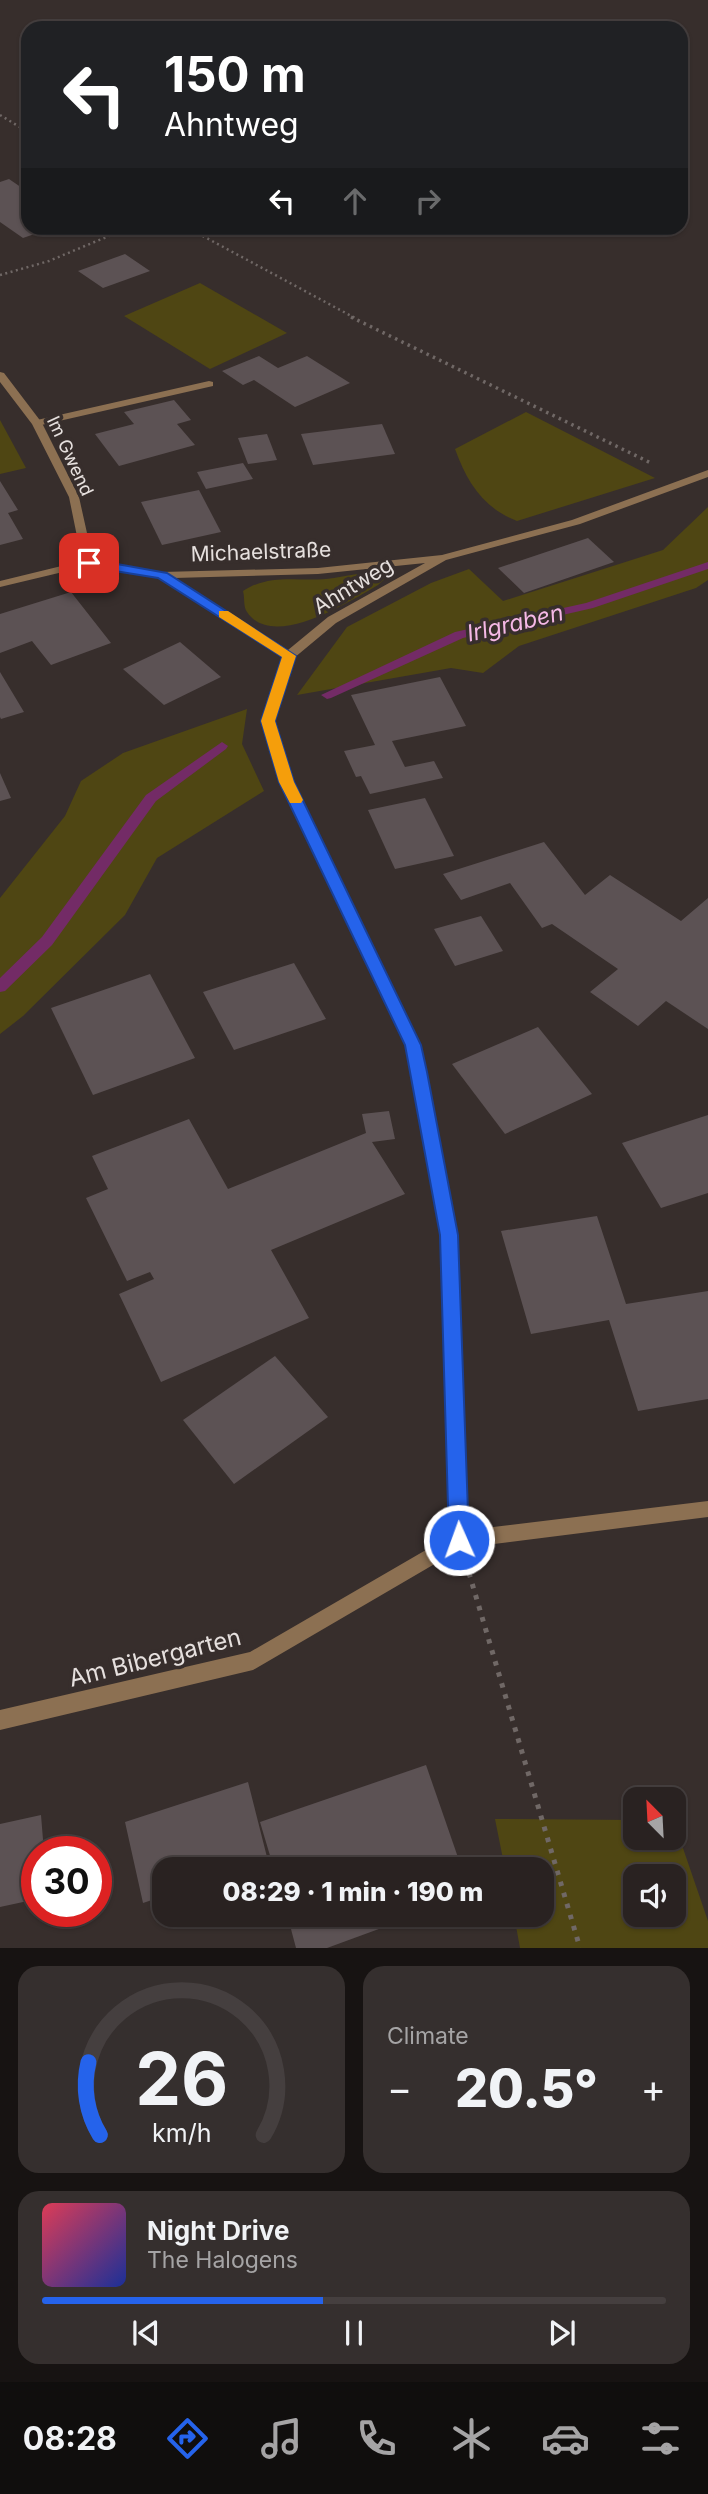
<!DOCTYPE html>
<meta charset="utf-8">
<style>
:root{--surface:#292221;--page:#352f2e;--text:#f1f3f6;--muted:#a5a4a5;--line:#453f3f;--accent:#2563eb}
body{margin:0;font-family:Inter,sans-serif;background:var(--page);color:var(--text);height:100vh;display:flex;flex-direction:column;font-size:26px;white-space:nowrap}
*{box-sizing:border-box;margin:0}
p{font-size:23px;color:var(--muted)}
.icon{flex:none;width:38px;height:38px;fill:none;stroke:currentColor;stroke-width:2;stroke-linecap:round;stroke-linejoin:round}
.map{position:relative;height:1948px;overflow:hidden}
.side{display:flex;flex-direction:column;gap:18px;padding:18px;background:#171312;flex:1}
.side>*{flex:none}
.banner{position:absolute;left:21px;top:21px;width:667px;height:214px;border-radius:21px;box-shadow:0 2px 5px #0004,0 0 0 2px var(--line);background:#202124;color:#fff;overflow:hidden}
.needle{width:46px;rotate:336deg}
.controls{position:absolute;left:623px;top:1787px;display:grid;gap:14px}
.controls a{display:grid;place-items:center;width:63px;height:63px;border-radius:14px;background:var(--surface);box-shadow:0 2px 5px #0004,0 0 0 2px var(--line);font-size:35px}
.speed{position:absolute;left:21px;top:1836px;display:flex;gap:14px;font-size:35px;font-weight:700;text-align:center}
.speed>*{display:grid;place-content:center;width:91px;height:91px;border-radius:50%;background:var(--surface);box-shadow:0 2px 5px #0004,0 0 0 2px var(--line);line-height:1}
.speed .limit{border:10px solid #d22;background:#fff;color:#111}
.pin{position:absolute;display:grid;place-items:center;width:60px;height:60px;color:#fff;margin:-30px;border-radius:14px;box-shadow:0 4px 10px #0006}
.me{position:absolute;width:77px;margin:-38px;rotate:358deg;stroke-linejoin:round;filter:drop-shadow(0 0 5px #0008)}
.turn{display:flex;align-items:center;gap:24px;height:147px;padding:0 28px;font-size:32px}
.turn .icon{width:91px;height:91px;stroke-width:2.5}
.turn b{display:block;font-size:49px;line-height:60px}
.lanes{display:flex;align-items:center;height:66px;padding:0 28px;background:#0003;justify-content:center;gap:35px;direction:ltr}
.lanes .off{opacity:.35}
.big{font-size:52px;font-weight:800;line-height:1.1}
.side .card{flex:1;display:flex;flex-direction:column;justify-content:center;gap:10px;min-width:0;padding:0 24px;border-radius:21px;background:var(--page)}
.side .dial{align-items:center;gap:0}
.dial svg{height:182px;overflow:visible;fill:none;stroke:var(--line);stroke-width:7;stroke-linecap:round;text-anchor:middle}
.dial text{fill:var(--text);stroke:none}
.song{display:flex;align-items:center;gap:21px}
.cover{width:84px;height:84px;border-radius:10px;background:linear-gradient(135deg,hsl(350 70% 55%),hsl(230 70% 35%))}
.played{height:7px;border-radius:4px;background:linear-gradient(90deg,var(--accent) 45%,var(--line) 45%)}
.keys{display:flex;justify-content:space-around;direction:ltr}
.heat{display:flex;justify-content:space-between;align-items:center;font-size:38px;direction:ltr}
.side .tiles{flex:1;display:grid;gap:18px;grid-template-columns:1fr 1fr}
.card:last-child{grid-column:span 2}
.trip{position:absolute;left:152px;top:1857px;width:402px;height:70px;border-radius:21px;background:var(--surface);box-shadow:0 2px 5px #0004,0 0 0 2px var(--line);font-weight:800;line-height:70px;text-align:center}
.dock{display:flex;height:112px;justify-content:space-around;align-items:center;background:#100e0d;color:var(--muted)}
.dock .icon{width:49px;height:49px}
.dock .current{color:var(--accent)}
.dock b{font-size:32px;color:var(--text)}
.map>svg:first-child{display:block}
.green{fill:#4f4613;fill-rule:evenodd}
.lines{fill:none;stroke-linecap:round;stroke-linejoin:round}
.stream{fill:#732b66;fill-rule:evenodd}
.building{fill:#5c5254}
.path-far2{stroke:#706866;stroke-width:2.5;stroke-dasharray:2 3.5;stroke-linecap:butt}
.path-far1{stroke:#706866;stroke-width:3.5;stroke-dasharray:2.5 4.5;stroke-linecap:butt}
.path{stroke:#706866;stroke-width:5;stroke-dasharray:4.5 7;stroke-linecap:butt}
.lane{fill:#8c7052;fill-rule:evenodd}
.street{fill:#8c7052;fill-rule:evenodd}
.route{fill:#2563eb;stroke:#184099;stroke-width:2}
.slow{fill:#f59e0b}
.labels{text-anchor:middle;stroke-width:7;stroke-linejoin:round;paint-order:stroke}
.far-street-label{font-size:18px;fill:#e6e0de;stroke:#372e2c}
.street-label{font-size:21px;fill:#e6e0de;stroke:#372e2c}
.water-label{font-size:23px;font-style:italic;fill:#f5b8e6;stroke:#372e2c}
.near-street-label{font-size:24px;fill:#e6e0de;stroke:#372e2c}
</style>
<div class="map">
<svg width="708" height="1948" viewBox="0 0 708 1948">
<rect width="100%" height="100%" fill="#372e2c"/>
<!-- green -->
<g class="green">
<path d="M200,283L287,333L210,369L124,316Z"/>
<path d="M526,412L655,478L517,521C483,508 467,482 455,449Z"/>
<path d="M0,420L26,468L0,474Z"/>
<path d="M708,507V580L696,588L519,646L483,673L451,668L297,695L347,627L431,583L469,569L503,601L663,550Z"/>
<path d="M384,571L387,577L378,585C350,601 273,651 247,612C243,606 245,598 243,591C272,572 302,583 334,578C351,575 367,572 384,571Z"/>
<path d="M247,709L242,744L264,791L157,858L125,915L23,1016L0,1034V898L65,816L81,781L123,753Z"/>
<path d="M495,1819L635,1820V1838H674V1822L708,1921V1948H520L514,1915L542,1914V1869H505ZM674,1876V1914H635V1876Z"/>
</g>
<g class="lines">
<!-- stream -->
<g class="stream">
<path d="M708,562V569L593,608L463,638L331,698L327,699L321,695L455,632L586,603Z"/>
<path d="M222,742L228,746L226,749L156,801L52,945L5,991L0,992V978L42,937L146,795Z"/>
</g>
</g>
<!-- building -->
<g class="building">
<path d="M9,179L28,192V228H52L23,238L0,222V182Z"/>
<path d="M125,254L150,271L103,288L78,271Z"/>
<path d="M259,356L278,368L307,356L350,383L295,407L254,380L243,385L222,371Z"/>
<path d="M174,400L191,420L177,424L195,445L119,466L95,434L134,424L124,412Z"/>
<path d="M382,424L395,454L313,465L301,434Z"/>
<path d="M267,434L277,460L248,464L238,438Z"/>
<path d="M243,463L253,479L206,489L197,472Z"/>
<path d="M0,481L18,510L8,513L23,539L0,545Z"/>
<path d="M199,490L221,532L162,545L141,502Z"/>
<path d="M588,538L614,562L524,593L498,568Z"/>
<path d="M71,592L111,643L51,665L32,641L0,653V614Z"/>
<path d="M180,642L221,677L164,705L123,669Z"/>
<path d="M0,672L24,712L1,719L0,717Z"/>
<path d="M440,677L466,726L392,741L405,767L434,761L443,778L370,794L361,776L356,777L344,751L375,745L351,695Z"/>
<path d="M0,773L11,798L0,801Z"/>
<path d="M425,798L454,856L395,869L368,810Z"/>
<path d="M544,842L585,895L610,875L681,921L708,898V1029L666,1001L638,1026L590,992L618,969L552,924L542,928L510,883L461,900L443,874Z"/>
<path d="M481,916L503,951L455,966L434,929Z"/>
<path d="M294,963L326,1019L234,1050L203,992Z"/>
<path d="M150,974L195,1058L93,1095L51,1008Z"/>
<path d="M538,1027L592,1094L505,1134L452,1064Z"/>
<path d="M389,1111L395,1139L372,1142L405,1194L271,1250L309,1318L161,1382L119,1294L154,1279L150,1272L127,1281L86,1198L108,1189L92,1156L189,1119L228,1189L366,1133L362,1114Z"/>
<path d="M708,1115V1193L661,1208L622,1143Z"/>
<path d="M597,1216L626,1304L708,1291V1399L638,1411L609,1320L531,1334L501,1231Z"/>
<path d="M275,1356L328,1417L234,1484L183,1420Z"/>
<path d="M426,1765L462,1869H274L260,1822Z"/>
<path d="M248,1782L268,1861L244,1869H164V1896L143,1903L125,1822Z"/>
<path d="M41,1815L44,1852H37V1899L0,1907V1824Z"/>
<path d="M287,1914H417V1915L327,1948H296Z"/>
</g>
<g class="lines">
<!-- path-far2 -->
<g class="path-far2">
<path d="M0,115L28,132"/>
<path d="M188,228L355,318"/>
<path d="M0,275L49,261L128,228"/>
</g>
<!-- path-far1 -->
<path class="path-far1" d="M351,317L651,463"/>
<!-- path -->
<path class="path" d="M469,1573L580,1948"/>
<!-- lane -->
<path class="lane" d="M209,381L213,382V386L37,426L32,423L37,420Z"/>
<!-- street -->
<path class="street" d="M0,372L4,373L42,423L79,497L93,560L162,572L318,568L442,555L572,520L708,470V477L580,524L446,560L336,623L294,658L275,721L292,782L420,1045L457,1235L468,1530L708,1501V1517L462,1548L253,1670L0,1730V1710L250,1652L450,1536L441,1235L406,1045L280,782L263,721L283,657L159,578L88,566L0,587V581L82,561L69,497L32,424L0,382ZM425,563L328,617L288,650L174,578L318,574Z"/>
</g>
<!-- route -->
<path class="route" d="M89,559L167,573L296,656L275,721L294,782L421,1045L427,1072L458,1235L469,1540L466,1547L459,1550L451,1547L449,1540L440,1235L410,1072L405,1045L279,782L261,721L282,657L158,578L84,566L82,563Z"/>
<!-- slow -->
<path class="slow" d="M219,611H228L296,656L275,721L294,782L303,800L301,803H290L279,782L261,721L282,657L219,617Z"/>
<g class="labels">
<!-- far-street labels -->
<g class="far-street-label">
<text transform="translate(70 456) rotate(65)" y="6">Im Gwend</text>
</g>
<!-- street labels -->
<g class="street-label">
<text transform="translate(261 552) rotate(-2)" y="7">Michaelstraße</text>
<text transform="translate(353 586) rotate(-31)" y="7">Ahntweg</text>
</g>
<!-- water labels -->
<g class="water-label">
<text transform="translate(515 623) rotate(-13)" y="8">Irlgraben</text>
</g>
<!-- near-street labels -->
<g class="near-street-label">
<text transform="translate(155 1658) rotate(-14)" y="8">Am Bibergarten</text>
</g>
</g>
</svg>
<div class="controls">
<a><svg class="needle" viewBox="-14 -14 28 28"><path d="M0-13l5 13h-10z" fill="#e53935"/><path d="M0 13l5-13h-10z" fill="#a5a4a5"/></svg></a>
<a><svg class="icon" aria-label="sound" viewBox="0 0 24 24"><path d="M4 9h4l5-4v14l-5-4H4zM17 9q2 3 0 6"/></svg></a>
</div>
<div class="speed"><div class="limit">30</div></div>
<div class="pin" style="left:89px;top:563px;background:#d93025"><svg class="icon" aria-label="arrive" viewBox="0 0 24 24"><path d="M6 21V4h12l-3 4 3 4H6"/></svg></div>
<svg class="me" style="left:459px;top:1540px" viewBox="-20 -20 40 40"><circle r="17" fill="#2563eb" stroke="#fff" stroke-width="3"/><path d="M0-11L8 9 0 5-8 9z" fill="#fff"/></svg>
<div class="trip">08:29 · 1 min · 190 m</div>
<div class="banner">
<div class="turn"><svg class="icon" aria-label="left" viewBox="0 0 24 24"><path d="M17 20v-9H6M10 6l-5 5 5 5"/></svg><div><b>150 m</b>Ahntweg</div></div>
<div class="lanes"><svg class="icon" aria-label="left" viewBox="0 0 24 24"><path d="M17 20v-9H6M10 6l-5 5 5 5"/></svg><svg class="icon off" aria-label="ahead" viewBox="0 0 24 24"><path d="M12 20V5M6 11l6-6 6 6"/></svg><svg class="icon off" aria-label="right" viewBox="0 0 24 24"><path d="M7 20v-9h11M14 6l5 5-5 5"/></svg></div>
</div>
</div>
<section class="side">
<div class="tiles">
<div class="card dial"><svg viewBox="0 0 100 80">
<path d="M14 69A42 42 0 1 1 86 69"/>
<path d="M14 69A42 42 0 0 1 9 37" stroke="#2563eb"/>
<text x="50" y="56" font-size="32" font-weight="700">26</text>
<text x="50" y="72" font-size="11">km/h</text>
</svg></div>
<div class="card"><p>Climate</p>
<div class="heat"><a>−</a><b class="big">20.5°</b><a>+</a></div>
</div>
<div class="card">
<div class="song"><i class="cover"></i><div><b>Night Drive</b><p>The Halogens</p></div></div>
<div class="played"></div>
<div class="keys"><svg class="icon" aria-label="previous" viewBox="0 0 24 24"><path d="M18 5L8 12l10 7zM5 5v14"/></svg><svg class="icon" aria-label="pause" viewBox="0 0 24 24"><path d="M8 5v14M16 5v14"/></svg><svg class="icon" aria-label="next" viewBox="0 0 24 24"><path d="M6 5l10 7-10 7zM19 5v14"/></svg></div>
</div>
</div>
</section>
<nav class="dock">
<b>08:28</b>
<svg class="icon current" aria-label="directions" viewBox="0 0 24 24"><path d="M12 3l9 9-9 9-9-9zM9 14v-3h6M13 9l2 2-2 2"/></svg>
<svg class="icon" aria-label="music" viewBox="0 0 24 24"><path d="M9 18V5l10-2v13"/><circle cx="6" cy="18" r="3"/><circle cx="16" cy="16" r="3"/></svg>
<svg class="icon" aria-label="phone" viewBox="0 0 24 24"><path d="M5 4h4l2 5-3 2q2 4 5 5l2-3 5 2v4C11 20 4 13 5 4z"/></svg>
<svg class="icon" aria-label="climate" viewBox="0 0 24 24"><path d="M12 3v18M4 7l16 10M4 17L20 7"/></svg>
<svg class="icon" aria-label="car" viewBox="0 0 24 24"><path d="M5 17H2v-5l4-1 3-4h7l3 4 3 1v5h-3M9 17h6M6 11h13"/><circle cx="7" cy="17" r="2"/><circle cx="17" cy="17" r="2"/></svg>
<svg class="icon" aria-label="filters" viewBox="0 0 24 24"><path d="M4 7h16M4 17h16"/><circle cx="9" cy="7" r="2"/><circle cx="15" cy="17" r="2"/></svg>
</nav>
